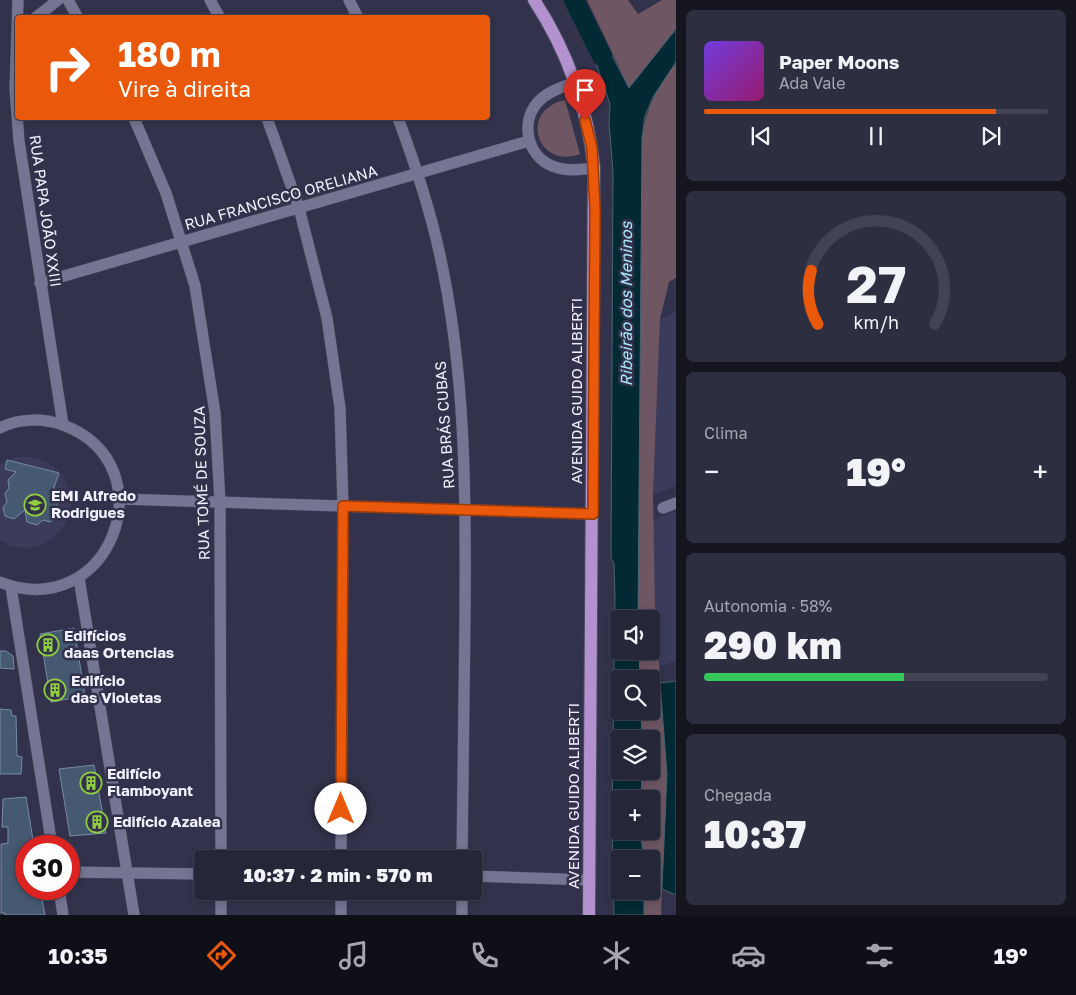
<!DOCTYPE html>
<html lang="pt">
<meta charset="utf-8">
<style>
:root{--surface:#262639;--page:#2e2e41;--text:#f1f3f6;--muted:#a4a5ae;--line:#424353;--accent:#ea580c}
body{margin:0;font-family:"Golos Text",sans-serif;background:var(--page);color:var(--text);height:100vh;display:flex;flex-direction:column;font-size:19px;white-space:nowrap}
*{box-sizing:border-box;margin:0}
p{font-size:16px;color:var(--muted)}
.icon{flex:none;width:28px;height:28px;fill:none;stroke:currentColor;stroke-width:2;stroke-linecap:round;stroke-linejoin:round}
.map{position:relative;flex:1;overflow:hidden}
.drawer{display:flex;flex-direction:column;gap:10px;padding:10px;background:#15151f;width:400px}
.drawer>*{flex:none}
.hud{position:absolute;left:15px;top:15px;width:475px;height:105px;border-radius:5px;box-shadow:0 2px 8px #0003,0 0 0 1px var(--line);background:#ea580c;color:#fff;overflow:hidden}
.controls{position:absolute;left:610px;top:610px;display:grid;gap:10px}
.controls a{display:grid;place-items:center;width:50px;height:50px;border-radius:5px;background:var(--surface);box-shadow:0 2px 8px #0003,0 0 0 1px var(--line);font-size:25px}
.speed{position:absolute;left:15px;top:835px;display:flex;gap:10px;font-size:25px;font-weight:700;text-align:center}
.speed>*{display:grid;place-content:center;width:65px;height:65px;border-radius:50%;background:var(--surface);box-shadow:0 2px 8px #0003,0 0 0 1px var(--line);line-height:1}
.speed .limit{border:8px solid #d22;background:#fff;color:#111}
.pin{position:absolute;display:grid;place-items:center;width:42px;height:42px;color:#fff;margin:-51px -21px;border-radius:50% 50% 50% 0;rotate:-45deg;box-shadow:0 0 5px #0007}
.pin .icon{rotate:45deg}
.me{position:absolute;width:55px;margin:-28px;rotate:0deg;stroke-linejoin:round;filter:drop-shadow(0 0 4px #0008)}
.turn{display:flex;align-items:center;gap:18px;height:105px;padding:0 20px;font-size:22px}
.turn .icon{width:65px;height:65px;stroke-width:2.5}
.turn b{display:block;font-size:35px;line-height:42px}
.big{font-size:38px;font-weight:800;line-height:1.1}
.drawer .tile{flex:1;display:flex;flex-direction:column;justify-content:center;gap:8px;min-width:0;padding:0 18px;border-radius:8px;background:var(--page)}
.drawer .dial{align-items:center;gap:0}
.dial svg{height:130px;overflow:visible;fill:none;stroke:var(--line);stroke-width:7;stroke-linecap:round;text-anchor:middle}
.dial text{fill:var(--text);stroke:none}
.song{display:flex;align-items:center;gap:15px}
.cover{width:60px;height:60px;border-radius:8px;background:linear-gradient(135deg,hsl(260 70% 55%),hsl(320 70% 35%))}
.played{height:5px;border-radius:2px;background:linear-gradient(90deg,var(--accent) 85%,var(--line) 85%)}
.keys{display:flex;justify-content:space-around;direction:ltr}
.heat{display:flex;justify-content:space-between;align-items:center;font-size:28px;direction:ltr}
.charge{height:8px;border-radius:4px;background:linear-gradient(90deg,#34c759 58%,var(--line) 0)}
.trip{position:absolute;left:194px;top:850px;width:288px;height:50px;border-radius:5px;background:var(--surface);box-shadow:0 2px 8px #0003,0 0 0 1px var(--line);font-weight:800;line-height:50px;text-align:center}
.tab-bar{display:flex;height:80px;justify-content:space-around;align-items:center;background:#0f0f17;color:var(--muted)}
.tab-bar .icon{width:35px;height:35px}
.tab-bar .current{color:var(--accent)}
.tab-bar b{font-size:22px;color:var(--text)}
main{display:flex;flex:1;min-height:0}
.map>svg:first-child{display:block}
.built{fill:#3b3b5b}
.green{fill:#6f5663}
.water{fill:#022934;stroke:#496571}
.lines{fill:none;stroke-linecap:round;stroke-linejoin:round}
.river{stroke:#022934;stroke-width:20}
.building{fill:#455970;stroke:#778ca6}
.minor-casing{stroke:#4d4d62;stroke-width:12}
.major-casing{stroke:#4d4d62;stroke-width:14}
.minor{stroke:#757593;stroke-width:11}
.major{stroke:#b391ce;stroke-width:12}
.route-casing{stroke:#983908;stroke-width:12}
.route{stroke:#ea580c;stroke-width:9}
.labels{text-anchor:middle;stroke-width:5;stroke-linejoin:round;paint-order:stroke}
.street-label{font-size:15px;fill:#f0f0fe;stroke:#32324c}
.poi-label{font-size:15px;font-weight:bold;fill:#f0f0fe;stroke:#32324c;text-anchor:start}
.water-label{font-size:16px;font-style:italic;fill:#a9e8ff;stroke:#32324c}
</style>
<main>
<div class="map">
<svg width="676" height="915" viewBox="0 0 676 915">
<rect width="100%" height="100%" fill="#32324c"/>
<!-- built -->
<g class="built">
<path d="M676,312V486L653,495L660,319Z"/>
<path d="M16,457H31L45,461L58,470L66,482L71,497L70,513L64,526L54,538L41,545L26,548L11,546L0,540V464Z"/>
<path d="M676,511V661L656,667L651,619H647V522Z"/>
</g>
<!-- green -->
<g class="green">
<path d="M587,0H628L638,14L662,0H676V29L629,88Z"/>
<path d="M676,62V278L669,282L660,319L653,495L655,609L667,774L661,915H644V891H651V859H644L640,831H651V799H641L642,771H651V739H642L641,711H651V679H640L639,651H651V619H638L637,611L642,138C646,108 658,85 676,62Z"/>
<path d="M565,100L580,154C537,170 518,110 565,100Z"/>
</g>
<!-- water -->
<g class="water">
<path d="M676,29V62L653,97L645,116L642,138L638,619H619V651H639L640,679H619V711H641L642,739H619V771H642L641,799H619V831H640L644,859H619V891H644V915H614L612,823L615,597L614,564L611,558L613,172L609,123L610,104L594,57L591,31L605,42L629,88Z"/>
<path d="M676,681V895L662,889L667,774L660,683Z"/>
</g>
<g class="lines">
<!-- river -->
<path class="river" d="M574,0L602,56"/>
</g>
<!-- building -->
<g class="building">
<path d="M7,460L59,473L54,487L60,501L55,507L57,516L50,522L43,520L37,525L27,522L25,510L14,519L5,516L3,508L7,502L5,494L9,488L8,480L16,472L5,469Z"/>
<path d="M74,628L85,696L51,702L40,634Z"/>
<path d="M0,651H6L13,656L14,669L0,668Z"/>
<path d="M0,709L11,710L12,716H16L17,756L22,757L21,774H0Z"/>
<path d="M94,765L106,833L70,836L59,769Z"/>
<path d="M26,797L34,846H26V889H40L45,915H5V913H1V844L8,843V827H2L3,799Z"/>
</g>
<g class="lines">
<!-- minor casing -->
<g class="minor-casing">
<g id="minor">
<path d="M18,0L15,89L19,141L63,425"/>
<path d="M68,0L78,18"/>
<path d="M210,0L220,18"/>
<path d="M349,0L358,18"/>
<path d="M35,18L58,0"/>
<path d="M575,82C563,87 549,91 540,100C521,118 525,151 548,164C562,172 579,170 594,168"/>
<path d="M134,118L166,193L195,286L215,413L220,502L221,859"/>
<path d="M267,118L299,208L327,318L340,408L343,506L341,859"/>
<path d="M398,118C414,161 429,206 439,251C466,371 466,495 465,617C464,697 463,778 462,859"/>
<path d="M40,283L529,141"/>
<path d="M0,428C19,418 43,418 63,425C170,465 110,625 0,582"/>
<path d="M120,499L593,514"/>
<path d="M663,508L676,503"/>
<path d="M79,578L134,915"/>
<path d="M11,587L52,846"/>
<path d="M69,872L202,874"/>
<path d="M472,876L590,880"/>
<path d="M59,889L63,915"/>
<path d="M341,891V915"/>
<path d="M462,891V915"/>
<path d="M221,915V891"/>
</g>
</g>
<!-- major casing -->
<g class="major-casing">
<path id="major" d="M534,0C567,50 588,109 594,168L589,915"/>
</g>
<!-- minor -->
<use href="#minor" class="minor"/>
<!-- major -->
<use href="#major" class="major"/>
</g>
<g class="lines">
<!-- route casing -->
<g class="route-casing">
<path id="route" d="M341,809L343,506L593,514L595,209L592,148L585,120"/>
</g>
<!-- route -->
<use href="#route" class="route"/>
</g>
<!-- icons -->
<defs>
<g id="school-ring" transform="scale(1.125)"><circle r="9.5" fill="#32324c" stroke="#90cd41" stroke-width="1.5"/><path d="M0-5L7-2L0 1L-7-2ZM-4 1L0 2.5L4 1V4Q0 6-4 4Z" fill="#90cd41"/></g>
<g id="building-ring" transform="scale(1.125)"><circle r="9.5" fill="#32324c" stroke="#90cd41" stroke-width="1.5"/><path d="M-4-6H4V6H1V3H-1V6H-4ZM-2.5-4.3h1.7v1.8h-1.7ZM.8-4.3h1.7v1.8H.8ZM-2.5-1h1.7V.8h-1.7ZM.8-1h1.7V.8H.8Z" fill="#90cd41"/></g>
</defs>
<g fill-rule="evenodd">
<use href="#school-ring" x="35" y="505"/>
<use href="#building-ring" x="48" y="645"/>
<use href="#building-ring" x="55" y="690"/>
<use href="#building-ring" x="91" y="783"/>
<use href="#building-ring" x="97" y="822"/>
</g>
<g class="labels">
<!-- street labels -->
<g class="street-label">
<text transform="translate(281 198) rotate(-16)" y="5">RUA FRANCISCO ORELIANA</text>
<text transform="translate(45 211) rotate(82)" y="5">RUA PAPA JOÃO XXIII</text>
<text transform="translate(577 391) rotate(-90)" y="5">AVENIDA GUIDO ALIBERTI</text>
<text transform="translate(445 425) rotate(-94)" y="5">RUA BRÁS CUBAS</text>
<text transform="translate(202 483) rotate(-92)" y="5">RUA TOMÉ DE SOUZA</text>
<text transform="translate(574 796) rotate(-90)" y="5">AVENIDA GUIDO ALIBERTI</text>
</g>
<!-- poi labels -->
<g class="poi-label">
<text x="51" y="501">EMI Alfredo<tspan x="51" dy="17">Rodrigues</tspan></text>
<text x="64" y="641">Edifícios<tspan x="64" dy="17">daas Ortencias</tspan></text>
<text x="71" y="686">Edifício<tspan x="71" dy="17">das Violetas</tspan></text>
<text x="107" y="779">Edifício<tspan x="107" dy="17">Flamboyant</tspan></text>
<text x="113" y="827">Edifício Azalea</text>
</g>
<!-- water labels -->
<g class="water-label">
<text transform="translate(626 304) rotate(-90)" y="6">Ribeirão dos Meninos</text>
</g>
</g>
</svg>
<div class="controls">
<a><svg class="icon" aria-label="sound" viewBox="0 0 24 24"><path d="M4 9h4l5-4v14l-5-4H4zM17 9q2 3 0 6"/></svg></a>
<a><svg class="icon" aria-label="search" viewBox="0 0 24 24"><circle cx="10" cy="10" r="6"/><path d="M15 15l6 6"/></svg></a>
<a><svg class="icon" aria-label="layers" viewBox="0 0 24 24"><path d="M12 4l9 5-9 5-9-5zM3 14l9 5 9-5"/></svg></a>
<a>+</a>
<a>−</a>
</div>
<div class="speed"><div class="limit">30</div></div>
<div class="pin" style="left:585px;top:120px;background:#d93025"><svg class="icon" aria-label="arrive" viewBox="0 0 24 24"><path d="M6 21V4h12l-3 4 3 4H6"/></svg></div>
<svg class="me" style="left:341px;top:809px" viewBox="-20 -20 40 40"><circle r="19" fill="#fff"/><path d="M0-13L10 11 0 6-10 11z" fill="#ea580c"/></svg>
<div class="trip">10:37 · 2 min · 570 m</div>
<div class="hud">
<div class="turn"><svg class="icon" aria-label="right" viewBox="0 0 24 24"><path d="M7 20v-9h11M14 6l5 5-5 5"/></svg><div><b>180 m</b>Vire à direita</div></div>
</div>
</div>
<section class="drawer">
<div class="tile">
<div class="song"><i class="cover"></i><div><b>Paper Moons</b><p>Ada Vale</p></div></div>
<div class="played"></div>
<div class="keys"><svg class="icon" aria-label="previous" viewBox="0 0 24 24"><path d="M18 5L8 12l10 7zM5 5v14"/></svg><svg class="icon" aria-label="pause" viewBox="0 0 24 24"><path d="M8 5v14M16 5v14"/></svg><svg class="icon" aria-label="next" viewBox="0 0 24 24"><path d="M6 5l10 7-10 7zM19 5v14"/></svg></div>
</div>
<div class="tile dial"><svg viewBox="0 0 100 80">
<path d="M14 69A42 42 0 1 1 86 69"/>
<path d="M14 69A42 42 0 0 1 10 36" stroke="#ea580c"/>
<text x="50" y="56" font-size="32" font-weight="700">27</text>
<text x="50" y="72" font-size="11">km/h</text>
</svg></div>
<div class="tile"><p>Clima</p>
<div class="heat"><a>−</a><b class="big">19°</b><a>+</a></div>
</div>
<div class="tile"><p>Autonomia · 58%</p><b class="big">290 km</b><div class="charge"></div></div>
<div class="tile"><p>Chegada</p><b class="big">10:37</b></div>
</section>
</main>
<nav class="tab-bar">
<b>10:35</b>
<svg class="icon current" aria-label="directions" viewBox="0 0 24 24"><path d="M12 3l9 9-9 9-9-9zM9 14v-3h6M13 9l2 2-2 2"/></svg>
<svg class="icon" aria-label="music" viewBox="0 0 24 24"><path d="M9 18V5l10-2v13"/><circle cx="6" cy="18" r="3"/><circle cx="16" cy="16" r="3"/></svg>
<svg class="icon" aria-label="phone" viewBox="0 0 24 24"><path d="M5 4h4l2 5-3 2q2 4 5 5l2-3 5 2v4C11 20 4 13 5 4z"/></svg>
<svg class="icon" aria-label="climate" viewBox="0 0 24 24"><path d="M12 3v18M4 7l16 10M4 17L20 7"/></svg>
<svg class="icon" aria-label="car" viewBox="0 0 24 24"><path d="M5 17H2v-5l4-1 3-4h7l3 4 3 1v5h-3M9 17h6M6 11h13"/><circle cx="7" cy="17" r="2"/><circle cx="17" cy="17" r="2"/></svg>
<svg class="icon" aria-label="filters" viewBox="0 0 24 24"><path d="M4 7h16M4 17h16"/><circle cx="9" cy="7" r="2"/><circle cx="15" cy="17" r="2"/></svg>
<b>19°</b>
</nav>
